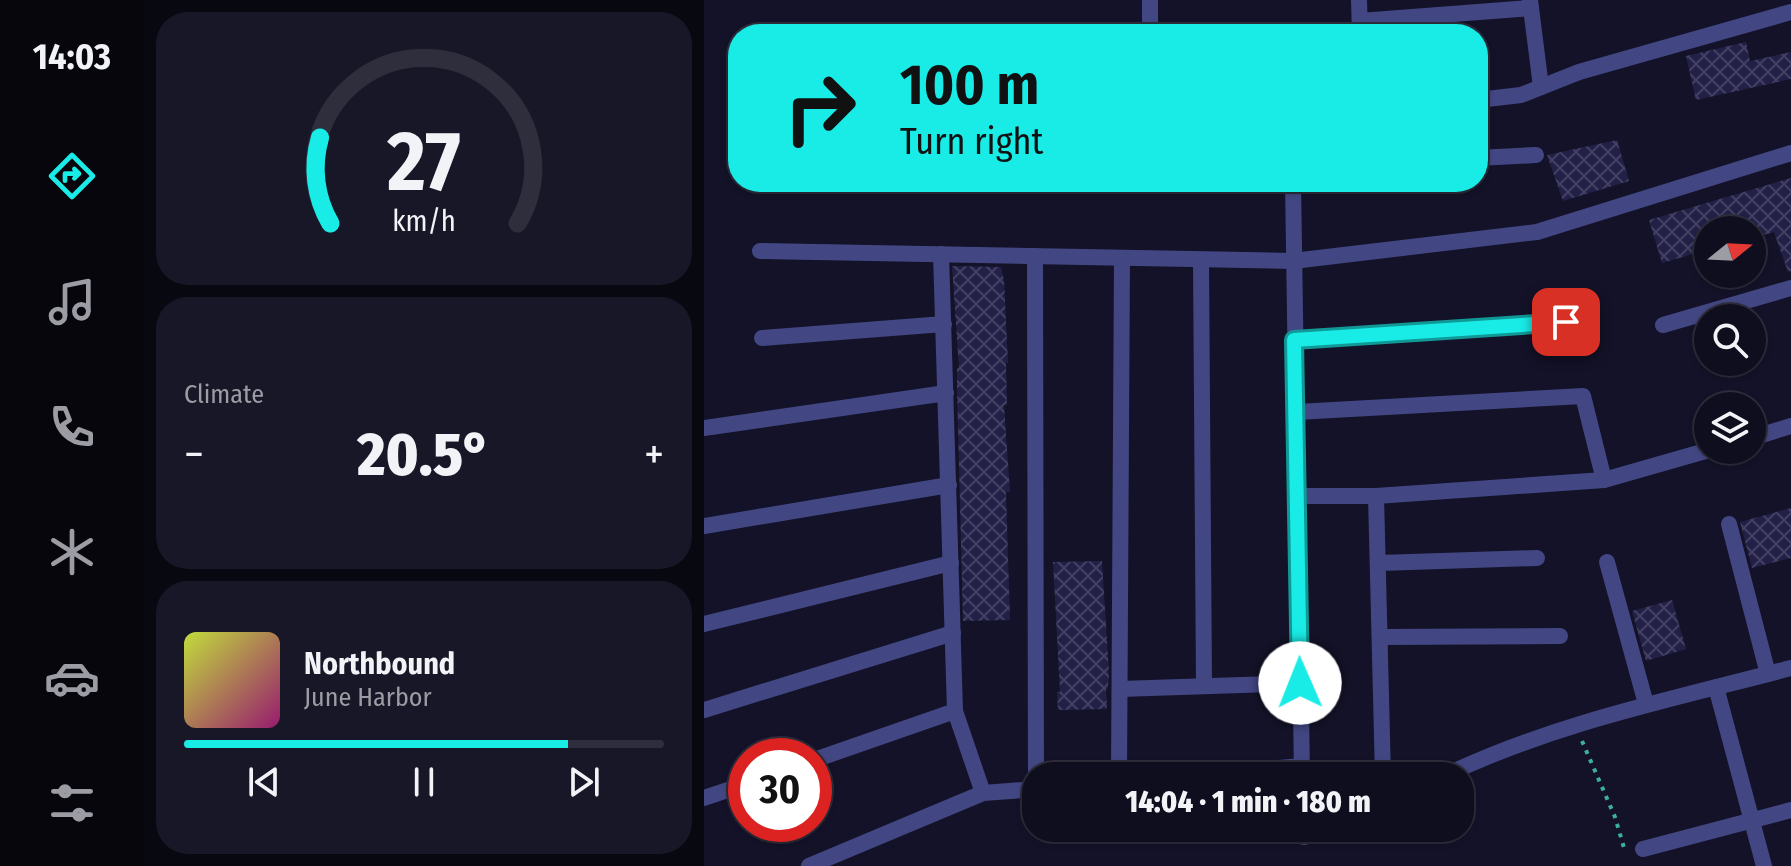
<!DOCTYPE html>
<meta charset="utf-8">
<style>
:root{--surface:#0e0e1e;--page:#171727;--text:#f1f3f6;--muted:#9b9ca4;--line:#2e2e3c;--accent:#19ebe6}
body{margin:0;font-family:"Fira Sans Condensed",sans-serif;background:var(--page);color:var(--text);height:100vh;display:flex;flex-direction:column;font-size:30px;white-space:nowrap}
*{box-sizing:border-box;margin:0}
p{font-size:26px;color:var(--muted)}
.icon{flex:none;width:44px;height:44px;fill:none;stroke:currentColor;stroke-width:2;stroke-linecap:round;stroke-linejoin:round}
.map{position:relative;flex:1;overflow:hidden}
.sheet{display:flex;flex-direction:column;gap:12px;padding:12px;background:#080810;width:560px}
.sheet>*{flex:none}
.guide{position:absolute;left:24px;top:24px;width:760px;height:168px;border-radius:32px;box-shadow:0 2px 6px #0004,0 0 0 2px var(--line);background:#19ebe6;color:#111;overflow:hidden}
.needle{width:52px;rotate:72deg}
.buttons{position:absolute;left:990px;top:216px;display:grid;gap:16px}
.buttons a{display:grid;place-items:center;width:72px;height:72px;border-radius:50%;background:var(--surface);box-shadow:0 2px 6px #0004,0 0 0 2px var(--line);font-size:40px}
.speed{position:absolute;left:24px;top:738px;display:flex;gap:16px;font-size:40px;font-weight:700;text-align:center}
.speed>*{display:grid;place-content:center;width:104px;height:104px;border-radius:50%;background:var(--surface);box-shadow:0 2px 6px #0004,0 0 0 2px var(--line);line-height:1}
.speed .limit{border:12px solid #d22;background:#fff;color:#111}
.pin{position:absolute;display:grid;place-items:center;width:68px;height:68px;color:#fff;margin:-34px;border-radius:16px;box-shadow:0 4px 12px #0006}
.me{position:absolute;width:88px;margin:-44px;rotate:359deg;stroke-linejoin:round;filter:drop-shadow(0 0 6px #0008)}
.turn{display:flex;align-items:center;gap:28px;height:168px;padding:0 40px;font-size:36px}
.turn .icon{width:104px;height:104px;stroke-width:2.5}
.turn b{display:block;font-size:56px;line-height:68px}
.big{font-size:60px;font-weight:800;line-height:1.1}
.sheet .card{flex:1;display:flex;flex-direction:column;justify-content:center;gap:12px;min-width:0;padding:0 28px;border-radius:32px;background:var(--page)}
.sheet .dial{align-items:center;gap:0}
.dial svg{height:208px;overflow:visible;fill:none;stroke:var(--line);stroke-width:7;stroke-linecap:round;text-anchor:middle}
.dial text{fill:var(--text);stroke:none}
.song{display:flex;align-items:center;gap:24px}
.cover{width:96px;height:96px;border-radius:12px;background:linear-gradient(135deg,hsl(70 70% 55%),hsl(320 70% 35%))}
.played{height:8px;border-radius:4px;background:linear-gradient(90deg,var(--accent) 80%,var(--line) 80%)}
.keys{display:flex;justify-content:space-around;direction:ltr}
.heat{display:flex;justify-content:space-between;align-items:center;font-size:44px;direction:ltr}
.trip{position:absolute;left:318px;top:762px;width:452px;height:80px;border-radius:32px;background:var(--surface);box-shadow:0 2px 6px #0004,0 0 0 2px var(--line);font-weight:800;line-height:80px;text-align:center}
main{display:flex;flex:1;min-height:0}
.tab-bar{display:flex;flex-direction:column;width:144px;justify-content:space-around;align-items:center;background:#06060c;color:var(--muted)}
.tab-bar .icon{width:56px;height:56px}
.tab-bar .active{color:var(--accent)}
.tab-bar b{font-size:36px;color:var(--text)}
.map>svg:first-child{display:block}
.building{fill:url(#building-cross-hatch)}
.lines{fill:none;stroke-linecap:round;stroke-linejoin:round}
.path{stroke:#3bb19b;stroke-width:4;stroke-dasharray:4 6;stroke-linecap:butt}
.minor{stroke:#424783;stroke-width:16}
.route-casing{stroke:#109996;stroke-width:20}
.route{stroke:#19ebe6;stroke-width:14}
</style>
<main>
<nav class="tab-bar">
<b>14:03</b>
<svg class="icon active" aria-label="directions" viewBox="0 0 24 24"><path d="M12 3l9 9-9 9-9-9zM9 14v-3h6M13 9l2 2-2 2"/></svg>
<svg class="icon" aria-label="music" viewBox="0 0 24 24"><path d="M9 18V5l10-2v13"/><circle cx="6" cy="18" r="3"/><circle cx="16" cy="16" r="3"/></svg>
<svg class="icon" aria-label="phone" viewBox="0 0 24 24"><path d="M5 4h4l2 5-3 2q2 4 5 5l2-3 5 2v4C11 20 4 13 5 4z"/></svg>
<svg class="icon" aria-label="climate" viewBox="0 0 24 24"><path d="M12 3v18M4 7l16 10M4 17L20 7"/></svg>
<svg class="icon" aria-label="car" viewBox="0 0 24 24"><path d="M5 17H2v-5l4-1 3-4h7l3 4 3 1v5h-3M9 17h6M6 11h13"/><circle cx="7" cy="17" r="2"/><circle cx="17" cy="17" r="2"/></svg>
<svg class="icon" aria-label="filters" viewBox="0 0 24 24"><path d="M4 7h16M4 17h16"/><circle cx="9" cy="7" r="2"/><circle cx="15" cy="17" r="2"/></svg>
</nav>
<section class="sheet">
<div class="card dial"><svg viewBox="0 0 100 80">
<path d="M14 69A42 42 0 1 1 86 69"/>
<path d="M14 69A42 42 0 0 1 10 36" stroke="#19ebe6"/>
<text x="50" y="56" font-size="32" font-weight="700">27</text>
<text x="50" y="72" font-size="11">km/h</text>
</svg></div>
<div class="card"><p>Climate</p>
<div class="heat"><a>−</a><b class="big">20.5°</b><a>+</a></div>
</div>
<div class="card">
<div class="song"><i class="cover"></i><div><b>Northbound</b><p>June Harbor</p></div></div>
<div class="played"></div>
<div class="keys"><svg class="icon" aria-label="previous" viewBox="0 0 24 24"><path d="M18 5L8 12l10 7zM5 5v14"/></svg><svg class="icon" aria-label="pause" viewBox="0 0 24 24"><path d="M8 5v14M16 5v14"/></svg><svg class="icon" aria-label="next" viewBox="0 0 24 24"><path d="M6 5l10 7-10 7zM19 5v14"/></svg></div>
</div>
</section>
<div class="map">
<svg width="1087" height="866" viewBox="0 0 1087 866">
<defs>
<pattern id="building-cross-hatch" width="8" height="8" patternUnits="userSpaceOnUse" patternTransform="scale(2)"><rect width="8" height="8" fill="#232047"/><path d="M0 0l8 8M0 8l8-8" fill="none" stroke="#424062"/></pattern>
</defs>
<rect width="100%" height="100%" fill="#131228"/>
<!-- building -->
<g class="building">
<path d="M1042,42L1046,61L1087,52V79L992,100L982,56Z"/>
<path d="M913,140L925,181L859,201L843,155Z"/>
<path d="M1087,178V271L1084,272L1070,232L1048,238V230H1004V245L988,250L989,254L958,263L945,220Z"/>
<path d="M248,266L297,267L300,280L304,363H302L303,405H300L306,492H302L306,620L259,621L253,388V368H255Z"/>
<path d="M1087,508V558L1048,568L1036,522Z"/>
<path d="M398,561L405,674L404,688L402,689L403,709L354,710L353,692H356L349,562Z"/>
<path d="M968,600L982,649L942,661L928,611Z"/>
</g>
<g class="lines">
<!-- path -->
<path class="path" d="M878,741L911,817L920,848"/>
<!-- minor -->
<g class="minor">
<path d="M655,0L656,34"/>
<path d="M826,0L837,87"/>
<path d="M656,21L827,8"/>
<path d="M446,34V0"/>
<path d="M774,100L817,95L875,72L1087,12"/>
<path d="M774,158L832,155"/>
<path d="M589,182L598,776"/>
<path d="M56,251L589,261L833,232L1087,153"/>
<path d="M237,254L251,711L279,793"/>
<path d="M331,256L332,789"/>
<path d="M497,260L500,686"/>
<path d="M959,325L1087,288"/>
<path d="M58,338L240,324"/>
<path d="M590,340L862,322"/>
<path d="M593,412L879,396L900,480"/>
<path d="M0,428L242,393"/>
<path d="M1048,438L1087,426"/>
<path d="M593,496H672L900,480L1005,450"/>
<path d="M672,496L679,776"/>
<path d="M1025,524L1064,674"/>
<path d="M0,526L245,485"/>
<path d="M903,562L942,704"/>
<path d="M675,563L833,558"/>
<path d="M0,624L247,563"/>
<path d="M676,637L856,636"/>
<path d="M1012,687L1060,866"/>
<path d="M416,689L596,683"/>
<path d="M0,710L249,633"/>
<path d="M110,760L251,711"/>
<path d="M415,776L418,258"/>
<path d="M478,776L598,766"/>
<path d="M740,776C850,723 970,699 1087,668"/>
<path d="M0,798L42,784"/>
<path d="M600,828V837L632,828"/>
<path d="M939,849L1087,810"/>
<path d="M105,866L279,793L332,789"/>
</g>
</g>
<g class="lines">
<!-- route casing -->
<g class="route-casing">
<path id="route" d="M596,683L590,340L862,322"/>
</g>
<!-- route -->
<use href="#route" class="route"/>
</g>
</svg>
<div class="buttons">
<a><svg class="needle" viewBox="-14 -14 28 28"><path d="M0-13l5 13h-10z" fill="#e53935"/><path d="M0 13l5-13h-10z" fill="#9b9ca4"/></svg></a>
<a><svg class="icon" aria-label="search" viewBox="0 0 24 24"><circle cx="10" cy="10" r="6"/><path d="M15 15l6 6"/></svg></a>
<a><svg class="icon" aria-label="layers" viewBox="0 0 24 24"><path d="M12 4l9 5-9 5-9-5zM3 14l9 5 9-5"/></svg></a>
</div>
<div class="speed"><div class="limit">30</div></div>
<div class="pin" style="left:862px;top:322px;background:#d93025"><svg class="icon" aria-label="arrive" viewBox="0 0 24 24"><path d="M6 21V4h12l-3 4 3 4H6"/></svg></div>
<svg class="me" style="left:596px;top:683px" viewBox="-20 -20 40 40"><circle r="19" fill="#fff"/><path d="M0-13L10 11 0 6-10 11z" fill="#19ebe6"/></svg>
<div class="trip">14:04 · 1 min · 180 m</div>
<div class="guide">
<div class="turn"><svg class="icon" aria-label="right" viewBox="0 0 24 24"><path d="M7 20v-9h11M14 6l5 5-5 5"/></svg><div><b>100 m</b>Turn right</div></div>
</div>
</div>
</main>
